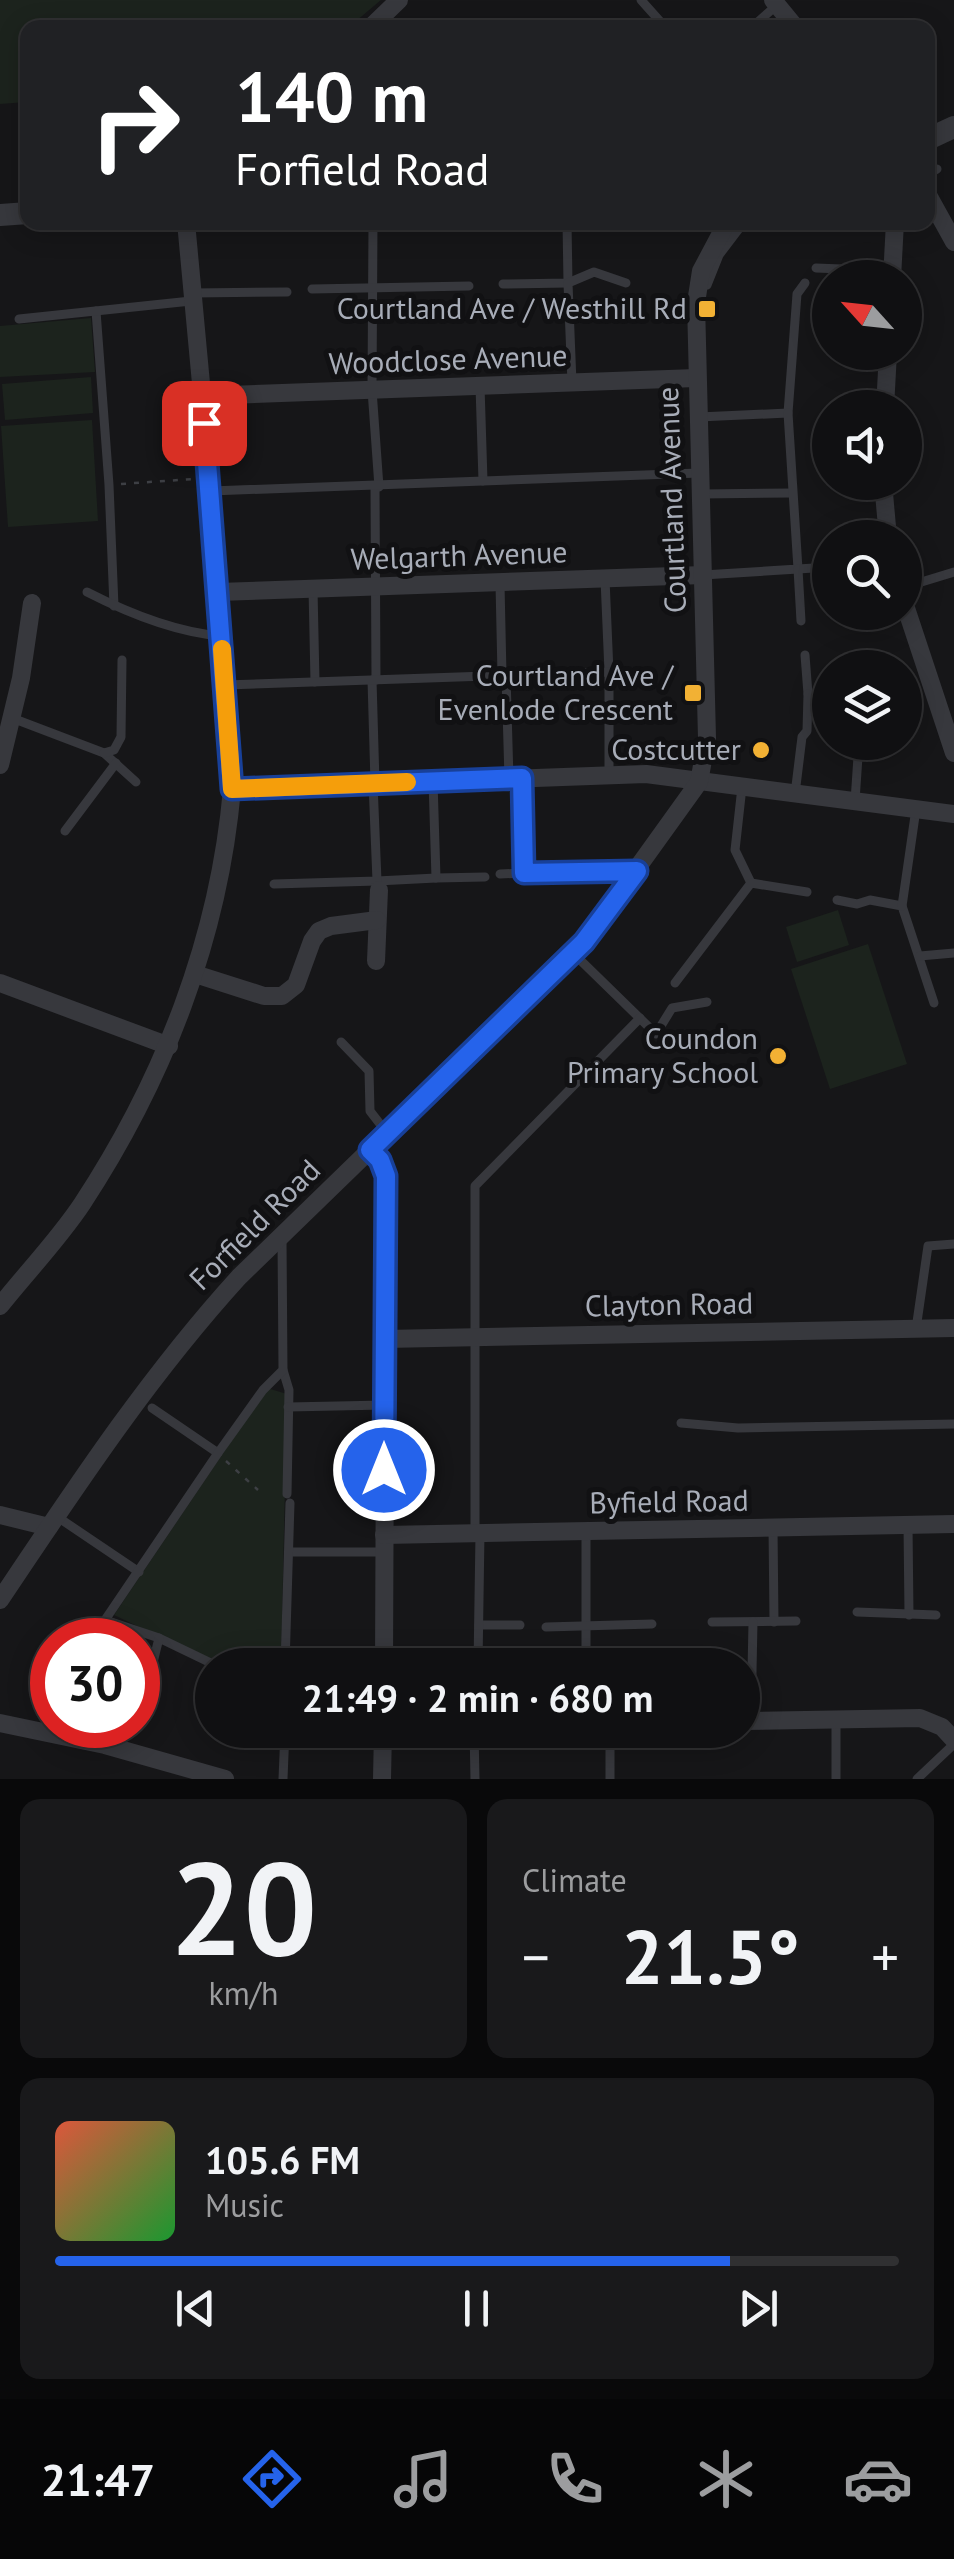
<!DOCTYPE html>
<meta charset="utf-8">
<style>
:root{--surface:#101012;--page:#19191b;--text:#f1f3f6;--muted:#9c9d9f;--line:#303032;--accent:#2563eb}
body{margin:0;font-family:"PT Sans",sans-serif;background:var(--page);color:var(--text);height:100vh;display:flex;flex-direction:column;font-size:38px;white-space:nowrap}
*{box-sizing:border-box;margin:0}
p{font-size:32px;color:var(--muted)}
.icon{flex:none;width:55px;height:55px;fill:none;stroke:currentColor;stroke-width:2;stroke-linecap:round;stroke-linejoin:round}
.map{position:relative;height:1779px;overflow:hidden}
.panel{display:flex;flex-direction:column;gap:20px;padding:20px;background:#09090a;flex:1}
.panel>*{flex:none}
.top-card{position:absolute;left:20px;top:20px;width:915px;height:210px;border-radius:20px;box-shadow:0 5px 25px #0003,0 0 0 2px var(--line);background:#202124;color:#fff;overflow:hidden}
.needle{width:65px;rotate:297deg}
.fabs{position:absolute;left:812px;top:260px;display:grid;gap:20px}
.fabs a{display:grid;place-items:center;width:110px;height:110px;border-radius:50%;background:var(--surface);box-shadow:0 5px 25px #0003,0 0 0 2px var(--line);font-size:50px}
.speed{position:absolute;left:30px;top:1618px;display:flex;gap:20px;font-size:50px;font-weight:700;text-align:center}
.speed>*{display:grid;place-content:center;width:130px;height:130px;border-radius:50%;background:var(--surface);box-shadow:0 5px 25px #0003,0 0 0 2px var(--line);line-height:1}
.speed .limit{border:15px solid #d22;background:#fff;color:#111}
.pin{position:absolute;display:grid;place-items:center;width:85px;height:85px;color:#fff;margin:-42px;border-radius:20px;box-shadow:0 5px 15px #0006}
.me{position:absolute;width:110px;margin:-55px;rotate:0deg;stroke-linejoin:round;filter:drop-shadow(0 0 8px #0008)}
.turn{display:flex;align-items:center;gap:35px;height:210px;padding:0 50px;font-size:45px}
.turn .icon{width:130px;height:130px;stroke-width:2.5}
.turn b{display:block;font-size:70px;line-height:85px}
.big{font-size:75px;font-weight:700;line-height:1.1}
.panel .widget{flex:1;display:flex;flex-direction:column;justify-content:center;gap:15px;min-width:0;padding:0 35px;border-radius:20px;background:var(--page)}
.panel .dial{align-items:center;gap:0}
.dial b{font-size:130px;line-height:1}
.song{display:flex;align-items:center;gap:30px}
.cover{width:120px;height:120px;border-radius:15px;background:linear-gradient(135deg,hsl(10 70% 55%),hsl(130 70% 35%))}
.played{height:10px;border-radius:5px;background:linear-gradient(90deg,var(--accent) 80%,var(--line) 80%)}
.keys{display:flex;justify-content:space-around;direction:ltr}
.heat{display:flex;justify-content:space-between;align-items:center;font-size:55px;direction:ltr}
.panel .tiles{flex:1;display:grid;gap:20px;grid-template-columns:1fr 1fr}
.widget:last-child{grid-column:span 2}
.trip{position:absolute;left:195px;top:1648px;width:565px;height:100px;border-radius:50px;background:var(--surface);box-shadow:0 5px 25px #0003,0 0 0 2px var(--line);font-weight:700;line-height:100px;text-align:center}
.tab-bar{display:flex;height:160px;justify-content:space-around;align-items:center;background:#060607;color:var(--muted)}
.tab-bar .icon{width:70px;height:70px}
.tab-bar .current{color:var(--accent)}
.tab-bar b{font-size:45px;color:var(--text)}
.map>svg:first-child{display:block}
.green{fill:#1c231d}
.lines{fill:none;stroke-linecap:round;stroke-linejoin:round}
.path{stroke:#3d3f44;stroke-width:2.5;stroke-dasharray:5 8;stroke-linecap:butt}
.service{stroke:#37383d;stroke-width:9}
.minor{stroke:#37383d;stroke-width:18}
.tertiary{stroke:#37383d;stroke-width:22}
.route-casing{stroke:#184099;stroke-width:25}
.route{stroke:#2563eb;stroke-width:18}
.slow{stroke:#f59e0b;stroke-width:18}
.poi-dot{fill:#f2b134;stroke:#111113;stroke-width:4}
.labels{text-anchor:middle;stroke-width:10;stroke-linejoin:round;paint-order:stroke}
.poi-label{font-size:30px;fill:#a8adb8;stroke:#111113;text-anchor:end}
.street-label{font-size:30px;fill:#a8adb8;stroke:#111113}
</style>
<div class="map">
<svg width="954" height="1779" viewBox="0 0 954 1779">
<rect width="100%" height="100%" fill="#161618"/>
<!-- green -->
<g class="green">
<path d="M0,0H381L349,27L28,28L27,102L0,104Z"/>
<path d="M91,318L95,372L0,377V326Z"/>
<path d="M91,377L93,413L5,420L2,384Z"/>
<path d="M92,420L98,521L8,527L1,426Z"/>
<path d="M838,910L849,945L797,962L786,927Z"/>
<path d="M868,944L907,1064L830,1089L791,969Z"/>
<path d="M267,1388L287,1394L281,1665H218L114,1615Z"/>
</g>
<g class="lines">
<!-- path -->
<g class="path">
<path d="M121,484L193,479"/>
<path d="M226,1461L258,1490"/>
</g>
<!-- service -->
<g class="service">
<path d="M641,0L666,28"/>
<path d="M751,28L777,5"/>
<path d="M928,174L937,169"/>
<path d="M373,222L372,390L379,487"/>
<path d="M816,268L892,271"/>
<path d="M503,284L568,283L567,222"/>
<path d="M707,285L719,255L744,222"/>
<path d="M312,289L469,286"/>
<path d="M193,293L287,292"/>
<path d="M96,311L109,485L114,606"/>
<path d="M19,319L191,301"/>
<path d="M572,383L568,283L594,272L626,283"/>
<path d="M480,386L483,481"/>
<path d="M699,417L788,413L797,294L805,283"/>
<path d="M375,487L376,680"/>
<path d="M211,491L699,473"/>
<path d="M702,494L792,493"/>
<path d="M703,575L798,569L788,413"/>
<path d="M605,579L609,672"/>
<path d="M500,584L502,675L609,672V775"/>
<path d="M905,587L954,572"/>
<path d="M313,589L315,682"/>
<path d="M87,592C128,613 174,632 221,636"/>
<path d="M801,621L798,569L830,567"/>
<path d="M805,655L808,694L830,712"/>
<path d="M506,675L509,779"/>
<path d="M372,680L375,783"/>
<path d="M225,685L487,676"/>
<path d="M12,718L104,753L136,782"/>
<path d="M104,753L114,750L121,737L122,660"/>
<path d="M742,787L735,850L751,883"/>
<path d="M795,794L802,737L807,731L808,694"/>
<path d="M855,801L859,742"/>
<path d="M65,831L116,763"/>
<path d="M523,873L635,871"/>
<path d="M500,874L523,873L522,778"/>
<path d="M436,878L485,877"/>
<path d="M377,881L436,878L433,781"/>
<path d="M274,884L377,881L373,783"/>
<path d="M837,900L857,904L870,900L902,906L934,1003"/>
<path d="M902,906L916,809"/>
<path d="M573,953L656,1034L672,1008L707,1002"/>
<path d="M920,956L954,953"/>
<path d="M675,983L751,883L807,892"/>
<path d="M341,1042L369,1071L370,1111L387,1133"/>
<path d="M916,1329L928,1246L954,1244"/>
<path d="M283,1370L289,1390L287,1494"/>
<path d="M288,1407L385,1405"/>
<path d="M152,1408L218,1453"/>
<path d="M681,1423L738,1428L954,1424"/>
<path d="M56,1516L139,1572"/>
<path d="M908,1525L909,1615"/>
<path d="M773,1527L774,1622"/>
<path d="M586,1531V1665"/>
<path d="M475,1533V1186L640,1018"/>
<path d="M289,1552H384"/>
<path d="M857,1612L936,1615"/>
<path d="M712,1622L796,1621"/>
<path d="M479,1625H520"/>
<path d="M546,1627L652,1624"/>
<path d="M215,1665L159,1638L105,1620L218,1453L263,1390L283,1370L282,1239"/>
<path d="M285,1665L290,1503"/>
<path d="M478,1665L480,1533"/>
<path d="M836,1719V1779"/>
<path d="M751,1721L753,1622"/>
<path d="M138,1724L159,1638"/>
<path d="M474,1730L475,1779"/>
<path d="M610,1730V1779"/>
<path d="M285,1740L334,1741"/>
<path d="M283,1779L285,1730"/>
<path d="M917,1779L954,1744"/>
</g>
<!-- minor -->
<g class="minor">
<path d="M773,0L796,28"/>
<path d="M370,28L399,0"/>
<path d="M928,195L954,242"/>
<path d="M892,278L895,222"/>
<path d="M202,396L696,378"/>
<path d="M885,408L888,352"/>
<path d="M883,482L888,538"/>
<path d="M218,592L703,575"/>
<path d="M905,605L954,753"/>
<path d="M0,765L21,678L32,603"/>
<path d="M232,789L646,774L954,814"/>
<path d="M376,961L379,890"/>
<path d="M195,974L264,996H282L296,985L312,941L319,931L331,926L377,920"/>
<path d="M0,983L169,1046"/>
<path d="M370,1149L380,1160L386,1176L384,1665"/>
<path d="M0,1306C27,1272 58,1240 82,1204C164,1079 219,938 232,789L211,491L186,222"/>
<path d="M385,1339L954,1328"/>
<path d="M0,1515L49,1527"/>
<path d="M384,1535L954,1524"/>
<path d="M0,1600C75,1488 148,1377 239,1277L584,942L699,782L707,738L696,303L701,271L727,222"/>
<path d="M742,1721L920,1718L942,1727L954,1740"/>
<path d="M0,1723L105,1745L225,1779"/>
<path d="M382,1779L383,1730"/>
</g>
<!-- tertiary -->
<g class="tertiary">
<path d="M928,139L954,127"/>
<path d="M0,215L28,213"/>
</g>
</g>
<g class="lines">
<!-- route casing -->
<g class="route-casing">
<path id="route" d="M204,423L232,789L522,778L524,873L637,871L584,942L370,1150L380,1160L386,1176L384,1470"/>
</g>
<!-- route -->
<use href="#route" class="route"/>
<!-- slow -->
<path class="slow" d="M222,649L232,789L407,782"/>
</g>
<!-- markers -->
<g class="poi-dot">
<rect x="697" y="299" width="20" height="20" rx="5"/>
<rect x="683" y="683" width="20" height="20" rx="5"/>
<circle cx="761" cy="750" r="10"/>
<circle cx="778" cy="1056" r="10"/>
</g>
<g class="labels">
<!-- poi labels -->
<g class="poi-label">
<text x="687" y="319">Courtland Ave / Westhill Rd</text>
<text x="673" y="686">Courtland Ave /<tspan x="673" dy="34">Evenlode Crescent</tspan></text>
<text x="741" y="760">Costcutter</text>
<text x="758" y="1049">Coundon<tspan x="758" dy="34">Primary School</tspan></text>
</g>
<!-- street labels -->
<g class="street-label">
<text transform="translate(448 360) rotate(-2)" y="10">Woodclose Avenue</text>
<text transform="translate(672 500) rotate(-92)" y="10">Courtland Avenue</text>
<text transform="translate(459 556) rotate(-2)" y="10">Welgarth Avenue</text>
<text transform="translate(255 1225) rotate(-45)" y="10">Forfield Road</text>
<text transform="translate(669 1305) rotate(-1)" y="10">Clayton Road</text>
<text transform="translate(669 1502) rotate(-1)" y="10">Byfield Road</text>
</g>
</g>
</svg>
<div class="fabs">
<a><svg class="needle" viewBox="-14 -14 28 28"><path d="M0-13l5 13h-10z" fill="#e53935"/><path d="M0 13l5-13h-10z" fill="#9c9d9f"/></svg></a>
<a><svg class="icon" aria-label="sound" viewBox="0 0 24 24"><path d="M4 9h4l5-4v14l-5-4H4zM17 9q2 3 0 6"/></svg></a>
<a><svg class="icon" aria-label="search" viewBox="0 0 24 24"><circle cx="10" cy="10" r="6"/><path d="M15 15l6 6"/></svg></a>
<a><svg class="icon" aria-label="layers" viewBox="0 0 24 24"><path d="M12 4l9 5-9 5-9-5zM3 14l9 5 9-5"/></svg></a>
</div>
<div class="speed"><div class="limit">30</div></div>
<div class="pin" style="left:204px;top:423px;background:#d93025"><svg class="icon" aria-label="arrive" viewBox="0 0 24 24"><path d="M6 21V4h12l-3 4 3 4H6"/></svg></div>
<svg class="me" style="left:384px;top:1470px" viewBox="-20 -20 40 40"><circle r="17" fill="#2563eb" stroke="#fff" stroke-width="3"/><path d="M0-11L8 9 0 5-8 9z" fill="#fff"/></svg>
<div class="trip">21:49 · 2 min · 680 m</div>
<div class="top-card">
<div class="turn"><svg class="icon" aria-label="right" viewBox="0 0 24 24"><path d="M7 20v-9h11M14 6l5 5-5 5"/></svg><div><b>140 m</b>Forfield Road</div></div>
</div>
</div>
<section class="panel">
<div class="tiles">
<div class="widget dial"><b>20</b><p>km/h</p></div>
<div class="widget"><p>Climate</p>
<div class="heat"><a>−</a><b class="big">21.5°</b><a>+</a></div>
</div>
<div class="widget">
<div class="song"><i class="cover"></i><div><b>105.6 FM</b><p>Music</p></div></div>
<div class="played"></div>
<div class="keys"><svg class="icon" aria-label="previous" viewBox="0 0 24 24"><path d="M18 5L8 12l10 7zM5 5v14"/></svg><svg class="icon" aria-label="pause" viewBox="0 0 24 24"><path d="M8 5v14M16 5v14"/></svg><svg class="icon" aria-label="next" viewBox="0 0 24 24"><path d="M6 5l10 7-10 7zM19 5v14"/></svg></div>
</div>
</div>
</section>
<nav class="tab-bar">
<b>21:47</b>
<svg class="icon current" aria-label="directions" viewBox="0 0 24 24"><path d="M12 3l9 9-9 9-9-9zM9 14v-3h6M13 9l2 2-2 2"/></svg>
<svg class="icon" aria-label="music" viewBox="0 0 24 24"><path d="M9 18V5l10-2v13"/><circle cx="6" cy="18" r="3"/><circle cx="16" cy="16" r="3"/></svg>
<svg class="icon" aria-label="phone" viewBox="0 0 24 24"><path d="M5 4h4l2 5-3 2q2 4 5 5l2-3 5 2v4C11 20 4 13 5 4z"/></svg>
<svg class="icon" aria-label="climate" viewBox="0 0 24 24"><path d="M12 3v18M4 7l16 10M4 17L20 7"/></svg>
<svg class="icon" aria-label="car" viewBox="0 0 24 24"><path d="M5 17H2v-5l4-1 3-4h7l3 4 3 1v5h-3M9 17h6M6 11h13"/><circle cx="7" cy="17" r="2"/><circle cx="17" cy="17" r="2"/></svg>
</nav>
